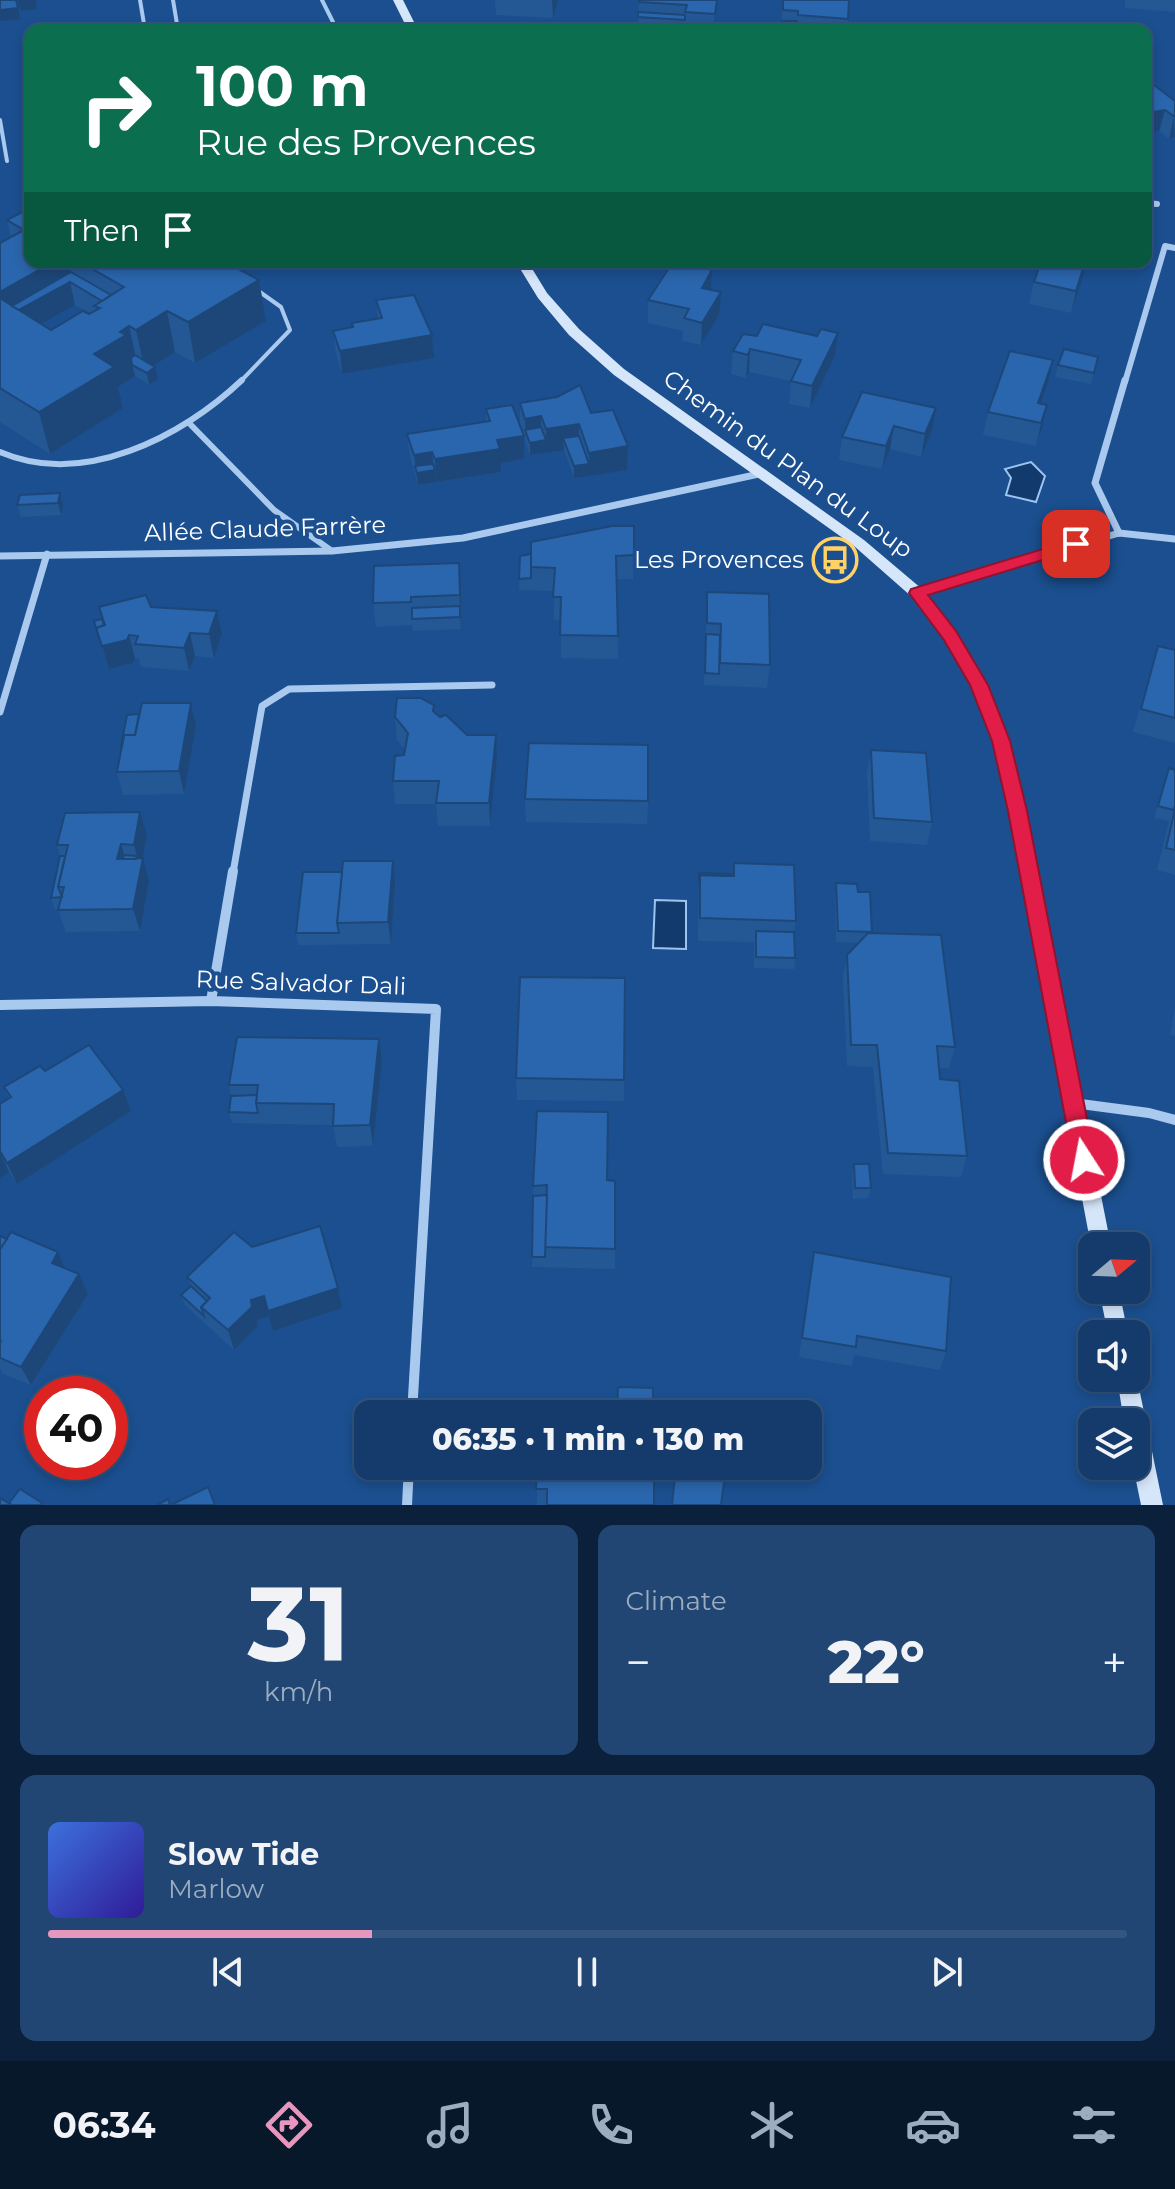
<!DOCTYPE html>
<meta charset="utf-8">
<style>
:root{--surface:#143b6b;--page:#214673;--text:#f1f3f6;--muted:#9dadc1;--line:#33557e;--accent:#e797bd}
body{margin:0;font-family:Montserrat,sans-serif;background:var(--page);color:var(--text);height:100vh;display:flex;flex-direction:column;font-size:30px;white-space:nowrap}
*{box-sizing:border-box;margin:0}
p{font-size:26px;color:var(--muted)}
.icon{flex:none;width:44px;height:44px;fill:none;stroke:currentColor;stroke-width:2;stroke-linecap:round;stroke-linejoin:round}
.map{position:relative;height:1505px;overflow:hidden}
.details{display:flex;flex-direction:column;gap:20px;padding:20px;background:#0b203b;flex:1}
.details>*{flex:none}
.guide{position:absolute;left:24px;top:24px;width:1128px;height:244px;border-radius:16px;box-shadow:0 4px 12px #0003,0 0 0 2px var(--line);background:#0b6e4f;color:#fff;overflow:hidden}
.needle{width:52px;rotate:71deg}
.tools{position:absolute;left:1078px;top:1232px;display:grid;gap:16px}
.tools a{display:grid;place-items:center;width:72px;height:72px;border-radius:16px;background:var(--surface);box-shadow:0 4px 12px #0003,0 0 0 2px var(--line);font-size:40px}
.speed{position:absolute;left:24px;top:1376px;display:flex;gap:16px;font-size:40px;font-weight:700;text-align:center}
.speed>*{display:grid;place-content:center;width:104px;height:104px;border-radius:50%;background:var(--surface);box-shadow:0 4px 12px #0003,0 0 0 2px var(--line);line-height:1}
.speed .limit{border:12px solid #d22;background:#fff;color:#111}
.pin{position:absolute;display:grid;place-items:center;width:68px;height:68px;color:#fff;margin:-34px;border-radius:16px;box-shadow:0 4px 12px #0006}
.me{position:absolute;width:88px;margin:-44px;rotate:349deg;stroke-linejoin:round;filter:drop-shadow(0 0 6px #0008)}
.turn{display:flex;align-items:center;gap:28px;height:168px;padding:0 40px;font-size:36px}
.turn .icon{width:104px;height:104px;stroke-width:2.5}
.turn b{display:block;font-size:56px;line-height:68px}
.then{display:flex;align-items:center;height:76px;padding:0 40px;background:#0003;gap:16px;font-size:30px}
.big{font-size:60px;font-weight:800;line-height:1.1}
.details .card{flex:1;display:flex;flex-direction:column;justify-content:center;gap:12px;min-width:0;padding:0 28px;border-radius:16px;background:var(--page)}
.details .dial{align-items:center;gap:0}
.dial b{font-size:104px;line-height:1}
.song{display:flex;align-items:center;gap:24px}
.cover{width:96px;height:96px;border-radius:12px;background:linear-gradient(135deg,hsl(220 70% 55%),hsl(250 70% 35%))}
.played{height:8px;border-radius:4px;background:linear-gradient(90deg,var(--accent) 30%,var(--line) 30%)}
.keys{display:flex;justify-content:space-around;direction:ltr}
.heat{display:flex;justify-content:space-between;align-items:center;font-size:44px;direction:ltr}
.details .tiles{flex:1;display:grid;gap:20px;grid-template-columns:1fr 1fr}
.card:last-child{grid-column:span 2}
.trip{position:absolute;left:354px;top:1400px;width:468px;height:80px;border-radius:16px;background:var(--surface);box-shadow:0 4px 12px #0003,0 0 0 2px var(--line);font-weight:800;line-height:80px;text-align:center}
.tab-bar{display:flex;height:128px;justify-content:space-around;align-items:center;background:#08182b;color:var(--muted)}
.tab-bar .icon{width:56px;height:56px}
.tab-bar .active{color:var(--accent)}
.tab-bar b{font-size:36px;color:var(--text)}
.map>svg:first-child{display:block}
.water{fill:#123a6d;stroke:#9cc4f0;stroke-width:2}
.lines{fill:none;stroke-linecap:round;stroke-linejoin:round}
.lane-far1{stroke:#a9c9ee;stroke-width:4}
.lane{stroke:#a9c9ee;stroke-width:6}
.street-far2{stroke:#a9c9ee;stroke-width:6}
.street-far1{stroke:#a9c9ee;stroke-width:7}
.street{stroke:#a9c9ee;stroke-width:10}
.secondary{fill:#d6e6fa;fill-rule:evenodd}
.wall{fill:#245895;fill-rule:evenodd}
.shaded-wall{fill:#1d4779}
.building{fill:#2a66ad;stroke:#1d4779;stroke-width:2}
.route{fill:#e11d48;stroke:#92132f;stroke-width:2}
.labels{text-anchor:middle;stroke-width:8;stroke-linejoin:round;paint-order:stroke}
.street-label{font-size:24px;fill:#fff;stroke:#1b4f8f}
.poi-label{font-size:24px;fill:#fff;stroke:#1b4f8f;text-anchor:end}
</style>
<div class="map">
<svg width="1175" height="1505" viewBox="0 0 1175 1505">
<rect width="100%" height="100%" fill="#1b4f8f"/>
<!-- water -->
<g class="water">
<path d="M1031,462L1045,476L1036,502L1006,495L1011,478L1005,469Z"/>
<path d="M655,900L686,901V949L653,948Z"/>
</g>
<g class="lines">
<!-- lane-far1 -->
<g class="lane-far1">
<path d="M140,0L145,30"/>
<path d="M173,0L178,30"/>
<path d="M322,0L337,30"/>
<path d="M0,120L7,161"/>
<path d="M240,382L290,330L281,307L257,290"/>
</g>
<!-- lane -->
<g class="lane">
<path d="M190,424L274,510L332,551"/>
<path d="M0,452C83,488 182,437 242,380"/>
</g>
<!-- street-far2 -->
<g class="street-far2">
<path d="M1146,203L1157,204"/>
<path d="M1125,382L1165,246L1175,248"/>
</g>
<!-- street-far1 -->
<g class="street-far1">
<path d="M1119,533L1095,483L1125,380"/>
<path d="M0,556L332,551L463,538L764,473"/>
<path d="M917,593L1119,533L1175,539"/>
<path d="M0,712L47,554"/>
<path d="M233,873L262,706L289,689L492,685"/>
</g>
<!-- street -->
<g class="street">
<path d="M211,1001L233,871"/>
<path d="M0,1005L211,1001L436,1009L412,1414"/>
<path d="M1073,1103L1149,1113L1175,1120"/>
<path d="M407,1505L409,1466"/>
</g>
<!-- secondary -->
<g class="secondary">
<path d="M393,0H403L418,30H408Z"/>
<path d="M516,262H528L547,293L579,329L624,369L864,540L922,589L955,632L987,685L1009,741L1025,811L1111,1246L1092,1248L1091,1246L1009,811L993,741L971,685L945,640L912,597L854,546L614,375L569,335L538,298Z"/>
<path d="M1099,1290H1119L1128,1334H1108Z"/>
<path d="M1136,1375L1137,1378L1163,1505H1141L1133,1466H1136V1422H1124L1117,1378H1136Z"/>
</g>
</g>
<!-- wall -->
<g class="wall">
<path d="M495,0H558L553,18L496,15Z"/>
<path d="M639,0H717L714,30H676L638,28Z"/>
<path d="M783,0L848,19L847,30H781Z"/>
<path d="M1125,0H1175V12L1125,8Z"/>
<path d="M1146,79L1175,101V137L1169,139L1159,131L1148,134L1146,133Z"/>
<path d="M30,208V262H225L259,280L266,321L195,363L175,352L153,366L158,379L149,385L135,376L118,387L123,408L50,454L0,422V243L11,237L7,220ZM75,305L90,313L51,330L42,324Z"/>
<path d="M851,262H887L884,269Z"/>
<path d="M1041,262H1086L1071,313L1029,304L1034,282Z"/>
<path d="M712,270L711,290L719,315L701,345L682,341L683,331L648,323V300Z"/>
<path d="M376,300L434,358L342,374L336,354L333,331L353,327L378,319Z"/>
<path d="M838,333L835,356L810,408L789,404L791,381L749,372L746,378L731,374L733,351Z"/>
<path d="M1098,357L1091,384L1055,377L1058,365Z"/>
<path d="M1053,360L1048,383L1041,404L1042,428L1036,446L983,435L988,412Z"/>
<path d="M520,403L591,413L628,446L627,470L574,478L564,450L530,455L520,426Z"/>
<path d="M936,408L932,431L921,457L890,449L882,469L839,460L842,437Z"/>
<path d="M486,409L524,459L501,463V472L418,485L410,457L407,434L486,422Z"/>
<path d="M60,493L63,505L61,515L21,517L17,505Z"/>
<path d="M634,555L633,579H617L618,659L561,658V620H554V591L519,590L520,556Z"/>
<path d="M461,586V629L413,631L412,625L376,627L373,603Z"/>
<path d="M707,592L770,665L767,688L704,685Z"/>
<path d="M99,607H151L217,611L222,634L214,658L195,656L189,671L141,667L139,658H135L133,663L109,669L94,621L102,619Z"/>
<path d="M1158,646L1175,650V743L1133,732Z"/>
<path d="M191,703L196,726L184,794L123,795L117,772L121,749V746L139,714Z"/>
<path d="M434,705V712L467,735H496L497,758L490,826H438L436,804H395L393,781L404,755L405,750L397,740L395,717Z"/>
<path d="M871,750L932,822L927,845L870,841L867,773Z"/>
<path d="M1169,768L1175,770V875L1157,870L1169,821L1154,818Z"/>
<path d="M525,799L648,801L647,824L526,822Z"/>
<path d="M147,835L142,858L149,881L140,931L66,932L58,910H55L51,898L60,856L57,845Z"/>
<path d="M734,863L796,921L794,932L795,958L794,969L754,968V942L698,941L699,873L733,874Z"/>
<path d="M395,883L391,944L298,945L296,933Z"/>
<path d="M836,883L858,892H870L872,933L955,1047L949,1068H939L940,1079L967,1156L961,1177L883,1174L873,1067L847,1066L843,977L847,955L859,943L836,942L835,895Z"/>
<path d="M625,978L624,1101L517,1100L516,1078Z"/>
<path d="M1175,1007V1036L1170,1035Z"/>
<path d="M382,1061L373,1146L337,1147L333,1125L232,1123L229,1112L231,1096L229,1085Z"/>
<path d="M45,1071L123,1090L131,1111L17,1184L9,1172L0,1178V1104L9,1099L4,1087Z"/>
<path d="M854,1164L871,1188L868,1198L853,1199L852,1174Z"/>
<path d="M607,1180L615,1181V1269L532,1267L533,1186Z"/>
<path d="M0,1236L58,1252L66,1269L88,1294L31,1385L3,1374L0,1368Z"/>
<path d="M252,1247L342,1308L273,1331L269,1316L257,1320L258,1326L234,1350L185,1305L181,1295L191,1286L187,1277Z"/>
<path d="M814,1252L946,1351L940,1370L854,1355L852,1366L799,1357Z"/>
<path d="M537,1466L654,1505H537Z"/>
</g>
<!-- shaded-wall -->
<g class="shaded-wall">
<path d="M18,0H36L37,9L21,11Z"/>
<path d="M552,0H558L553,18Z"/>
<path d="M717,0L716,14L714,30L715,14Z"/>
<path d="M18,8L20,19L0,21V10Z"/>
<path d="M1165,110L1159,131L1148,134L1153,112Z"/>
<path d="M1174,117L1175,137L1169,139Z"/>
<path d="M53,262H69L74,285L70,282L75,305L29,331L0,313V292Z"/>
<path d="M1085,262L1084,274L1071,313L1076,291Z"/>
<path d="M712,270L711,292L702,288Z"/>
<path d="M259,280L266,321L195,363L188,322Z"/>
<path d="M721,292L719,315L701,345L702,323Z"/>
<path d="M167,311L175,352L145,371L136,330Z"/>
<path d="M129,326L138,367L132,365L135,376L118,387L123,408L50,454L39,412L94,354L93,332Z"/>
<path d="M838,333L835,356L810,408L812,386Z"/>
<path d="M432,335L434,358L342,374L340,351Z"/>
<path d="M750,349L749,372L746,378L748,355Z"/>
<path d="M1053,360L1048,383L1033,426L1038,403Z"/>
<path d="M155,367L158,379L149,385L147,373Z"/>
<path d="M1047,405L1042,428L1036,446L1041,423Z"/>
<path d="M936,408L932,431L921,457L925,434Z"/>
<path d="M541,416V439L525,430L526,442L525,419Z"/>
<path d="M579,424V447L563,438L564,450L530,455V443L546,440V429Z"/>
<path d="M894,426L890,449L882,469L886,446Z"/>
<path d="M524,436V459L501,463V472L436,482L435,459L497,440Z"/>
<path d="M628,446L627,470L589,476V453Z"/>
<path d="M432,452L434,471L435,470L436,482L418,485L414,455Z"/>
<path d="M589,464V476L574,478V466Z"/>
<path d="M60,493L63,505L61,515L58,503Z"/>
<path d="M459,563L461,586V629L460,617Z"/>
<path d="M217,611L222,634L214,658L209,634Z"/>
<path d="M190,633L195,656L189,671L184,648Z"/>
<path d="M129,635L135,658L133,663L109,669L100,639Z"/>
<path d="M191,703L196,726L184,794L179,771Z"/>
<path d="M496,735L497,758L490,826L489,803Z"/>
<path d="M140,812L147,835L138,881L137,856L134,845Z"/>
<path d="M121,844L128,867L117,859Z"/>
<path d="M143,858L149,881L140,931L133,909Z"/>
<path d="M393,861L395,883L391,944L388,922Z"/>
<path d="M379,1039L382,1061L373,1146L370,1125Z"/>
<path d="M123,1090L131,1111L17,1184L7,1163Z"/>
<path d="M0,1152L9,1172L0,1178Z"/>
<path d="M58,1252L67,1272L52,1263Z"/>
<path d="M79,1274L88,1294L31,1385L21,1367Z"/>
<path d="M338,1288L342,1308L273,1331L269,1316L257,1320L258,1326L234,1350L228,1330L251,1300L264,1296Z"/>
</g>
<!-- building -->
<g class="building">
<path d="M0,0H16L18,8L0,10Z"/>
<path d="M639,0H717L715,14L685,12L687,5L639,2Z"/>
<path d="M783,0H849L848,19L798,15V11L783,10Z"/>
<path d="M638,12L685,15V20L638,17Z"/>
<path d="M782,21H797V26L782,25Z"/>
<path d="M1146,79L1175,101V117L1165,110L1153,112L1146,107Z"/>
<path d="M30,208V262H53L0,292V243L24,230L7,220Z"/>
<path d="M80,262H225L259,280L188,322L167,311L136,330L129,326L120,332L126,335L94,354L114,367L39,412L0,388V298L51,330L83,311L89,314L100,308L94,306L124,287Z"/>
<path d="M673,262L712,270L702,288L721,292L702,323L684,318L689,309L648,300Z"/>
<path d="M1041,262H1085L1076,291L1034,282Z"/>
<path d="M71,272L111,295L102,301L70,282L19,310L12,306Z"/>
<path d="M414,295L432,335L340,351L333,331L353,327L352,323L382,318L376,300Z"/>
<path d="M763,324L817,336L821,329L838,333L812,386L791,381L801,360L750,349L748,355L733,351L743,334L757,336Z"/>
<path d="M1064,349L1098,357L1094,373L1058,365Z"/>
<path d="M1010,351L1053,360L1038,403L1047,405L1041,423L988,412Z"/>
<path d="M135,355L155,367L147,373L132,365L131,358Z"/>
<path d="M580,385L591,413L613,410L628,446L589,453L579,424L546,429L541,416L525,419L520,403L557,397Z"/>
<path d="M862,392L936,408L925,434L894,426L886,446L842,437Z"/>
<path d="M512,405L524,436L497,440L500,449L435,459L432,452L414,455L407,434L490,421L486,409Z"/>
<path d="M541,427L546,440L530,443L525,430Z"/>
<path d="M579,436L589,464L574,466L563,438Z"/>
<path d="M433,464L435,470L417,473L415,466Z"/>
<path d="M60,493L58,503L17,505L20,495Z"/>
<path d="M612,526H634V555L616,556L618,636L560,635L561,597H553L555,568L531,567V542Z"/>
<path d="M531,554V578L519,579L520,556Z"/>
<path d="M459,563L460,595L411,597V602L373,603L374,566Z"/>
<path d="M707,592L769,594L770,665L720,663L721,624L707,623Z"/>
<path d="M146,595L151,607L217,611L209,634L190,633L184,648L135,644L138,636L129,635L127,640L102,646L96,628L105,625L99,607Z"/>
<path d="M460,606V617L412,619V608Z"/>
<path d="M102,619L104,625L96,628L99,638L94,621Z"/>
<path d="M706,634L720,635L719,674L705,673Z"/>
<path d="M1158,646L1175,650V718L1141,709Z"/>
<path d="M397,698H421L434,705L433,711L440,717L446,715L467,735H496L489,803H436L439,781H393L395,756L404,755L408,733L395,717Z"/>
<path d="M142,703H191L179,771L117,772L124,735H135Z"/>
<path d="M139,714L135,735H124L122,746H121L127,715Z"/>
<path d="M529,743L648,745V801L525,799Z"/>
<path d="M871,750L926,753L932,822L874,818Z"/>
<path d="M1169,768L1175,770V805L1174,810L1158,806Z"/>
<path d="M1175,809V850L1166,848Z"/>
<path d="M140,812L134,845L121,844L117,859L143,858L133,909L58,910L64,887H58L68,845H57L65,813Z"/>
<path d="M124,855L137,856L136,859H123Z"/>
<path d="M60,856H65L58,887L62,897L51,898Z"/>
<path d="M343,861H393L388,922L337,923Z"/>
<path d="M734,863L794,865L796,921L700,918V875L734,876Z"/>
<path d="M303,872H342L337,923L339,933H296Z"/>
<path d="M699,873L733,874V876L700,875L699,886Z"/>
<path d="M836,883L857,884L858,892H870L872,932L838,931Z"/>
<path d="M756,931L794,932L795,958L756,957Z"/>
<path d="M868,933L941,935L955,1047L937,1046L940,1079L959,1081L967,1156L888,1153L877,1045H851L847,955Z"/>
<path d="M520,977L625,978L624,1080L516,1078Z"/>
<path d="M237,1037L379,1039L370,1125L333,1126L334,1104L256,1103L258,1085H229Z"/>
<path d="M89,1045L123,1090L7,1163L0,1151V1104L11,1097L4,1087L40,1066L45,1071Z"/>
<path d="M257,1095L256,1103L258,1113L229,1112L231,1096Z"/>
<path d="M537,1111L608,1112L607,1180L615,1181V1249L544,1247L547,1185L533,1186Z"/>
<path d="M854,1164H869L871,1188H855Z"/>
<path d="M547,1195L545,1257H532L533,1196Z"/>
<path d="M320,1226L338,1288L268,1311L264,1296L251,1300L252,1307L228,1330L201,1307L210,1298L187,1277L234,1232L252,1247Z"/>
<path d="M11,1232L58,1252L52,1263L79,1274L21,1367L0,1358V1343L1,1341H0V1249Z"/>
<path d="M0,1236L7,1239L0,1249Z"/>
<path d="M814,1252L951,1277L946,1351L857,1336L856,1347L802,1338Z"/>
<path d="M191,1286L207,1301L201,1307L204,1316L181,1295Z"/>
<path d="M618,1387L653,1388V1414H617Z"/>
<path d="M537,1466H654V1505H547V1489H536Z"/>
<path d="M676,1466H716L726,1468L721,1505H672Z"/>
<path d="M208,1487L215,1505H171Z"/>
<path d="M20,1489L42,1503L41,1505H12L9,1503Z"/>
<path d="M0,1498L12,1505H0Z"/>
<path d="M168,1499L170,1505H157Z"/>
</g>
<!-- route -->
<path class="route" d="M1076,539L1082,540V548L928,595L956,631L988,685L1010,741L1027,811L1095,1160L1092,1167L1084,1170L1076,1167L1073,1160L1008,811L992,741L970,685L944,640L909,593L911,589Z"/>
<!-- icons -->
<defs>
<g id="bus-ring" transform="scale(2.3)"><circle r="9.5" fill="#1b4f8f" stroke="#ffd166" stroke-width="1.5"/><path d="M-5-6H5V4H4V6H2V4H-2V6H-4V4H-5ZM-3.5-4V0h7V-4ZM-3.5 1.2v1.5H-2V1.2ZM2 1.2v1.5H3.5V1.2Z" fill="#ffd166"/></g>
</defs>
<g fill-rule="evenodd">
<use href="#bus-ring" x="835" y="560"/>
</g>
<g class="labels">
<!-- street labels -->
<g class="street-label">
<text transform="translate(788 464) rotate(36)" y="8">Chemin du Plan du Loup</text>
<text transform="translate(265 529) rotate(-2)" y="8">Allée Claude Farrère</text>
<text transform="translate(301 983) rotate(2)" y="8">Rue Salvador Dali</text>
</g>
<!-- poi labels -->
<g class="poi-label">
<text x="804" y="568">Les Provences</text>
</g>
</g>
</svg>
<div class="tools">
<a><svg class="needle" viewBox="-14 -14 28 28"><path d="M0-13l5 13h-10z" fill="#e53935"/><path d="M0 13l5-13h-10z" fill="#9dadc1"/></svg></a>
<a><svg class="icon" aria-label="sound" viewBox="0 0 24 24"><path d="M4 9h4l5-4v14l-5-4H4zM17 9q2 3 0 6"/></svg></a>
<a><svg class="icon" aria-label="layers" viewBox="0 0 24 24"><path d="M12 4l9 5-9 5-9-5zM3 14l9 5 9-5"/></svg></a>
</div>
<div class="speed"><div class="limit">40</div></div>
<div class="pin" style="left:1076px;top:544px;background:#d93025"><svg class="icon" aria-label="arrive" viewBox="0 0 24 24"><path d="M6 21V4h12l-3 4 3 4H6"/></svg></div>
<svg class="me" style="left:1084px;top:1160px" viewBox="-20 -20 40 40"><circle r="17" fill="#e11d48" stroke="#fff" stroke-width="3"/><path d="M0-11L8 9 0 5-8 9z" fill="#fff"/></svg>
<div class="trip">06:35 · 1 min · 130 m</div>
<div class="guide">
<div class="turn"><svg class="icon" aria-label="right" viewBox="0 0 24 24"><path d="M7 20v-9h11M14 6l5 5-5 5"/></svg><div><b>100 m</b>Rue des Provences</div></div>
<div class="then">Then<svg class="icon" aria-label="arrive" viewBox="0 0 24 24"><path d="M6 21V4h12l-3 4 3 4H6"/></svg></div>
</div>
</div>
<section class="details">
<div class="tiles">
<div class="card dial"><b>31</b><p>km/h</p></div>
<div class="card"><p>Climate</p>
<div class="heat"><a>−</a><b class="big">22°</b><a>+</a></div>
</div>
<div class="card">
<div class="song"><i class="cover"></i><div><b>Slow Tide</b><p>Marlow</p></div></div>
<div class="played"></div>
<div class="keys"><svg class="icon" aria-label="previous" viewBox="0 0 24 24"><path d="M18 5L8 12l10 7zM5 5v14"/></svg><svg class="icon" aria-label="pause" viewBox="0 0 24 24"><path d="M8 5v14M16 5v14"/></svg><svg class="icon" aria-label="next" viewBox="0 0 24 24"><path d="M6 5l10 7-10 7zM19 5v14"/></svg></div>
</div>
</div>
</section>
<nav class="tab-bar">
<b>06:34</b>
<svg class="icon active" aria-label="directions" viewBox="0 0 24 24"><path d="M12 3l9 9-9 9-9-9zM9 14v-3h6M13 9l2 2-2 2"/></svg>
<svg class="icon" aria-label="music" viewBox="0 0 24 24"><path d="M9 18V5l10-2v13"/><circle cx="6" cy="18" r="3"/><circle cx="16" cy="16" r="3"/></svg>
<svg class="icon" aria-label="phone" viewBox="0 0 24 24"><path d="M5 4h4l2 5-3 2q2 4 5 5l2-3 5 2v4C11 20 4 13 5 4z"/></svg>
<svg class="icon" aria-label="climate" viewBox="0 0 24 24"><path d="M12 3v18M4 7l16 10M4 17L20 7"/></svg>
<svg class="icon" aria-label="car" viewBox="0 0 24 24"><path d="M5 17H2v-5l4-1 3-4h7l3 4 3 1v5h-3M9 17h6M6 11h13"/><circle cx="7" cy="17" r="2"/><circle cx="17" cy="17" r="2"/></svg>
<svg class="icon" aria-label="filters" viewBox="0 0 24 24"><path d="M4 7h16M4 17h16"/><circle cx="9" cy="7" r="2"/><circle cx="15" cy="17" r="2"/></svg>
</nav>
